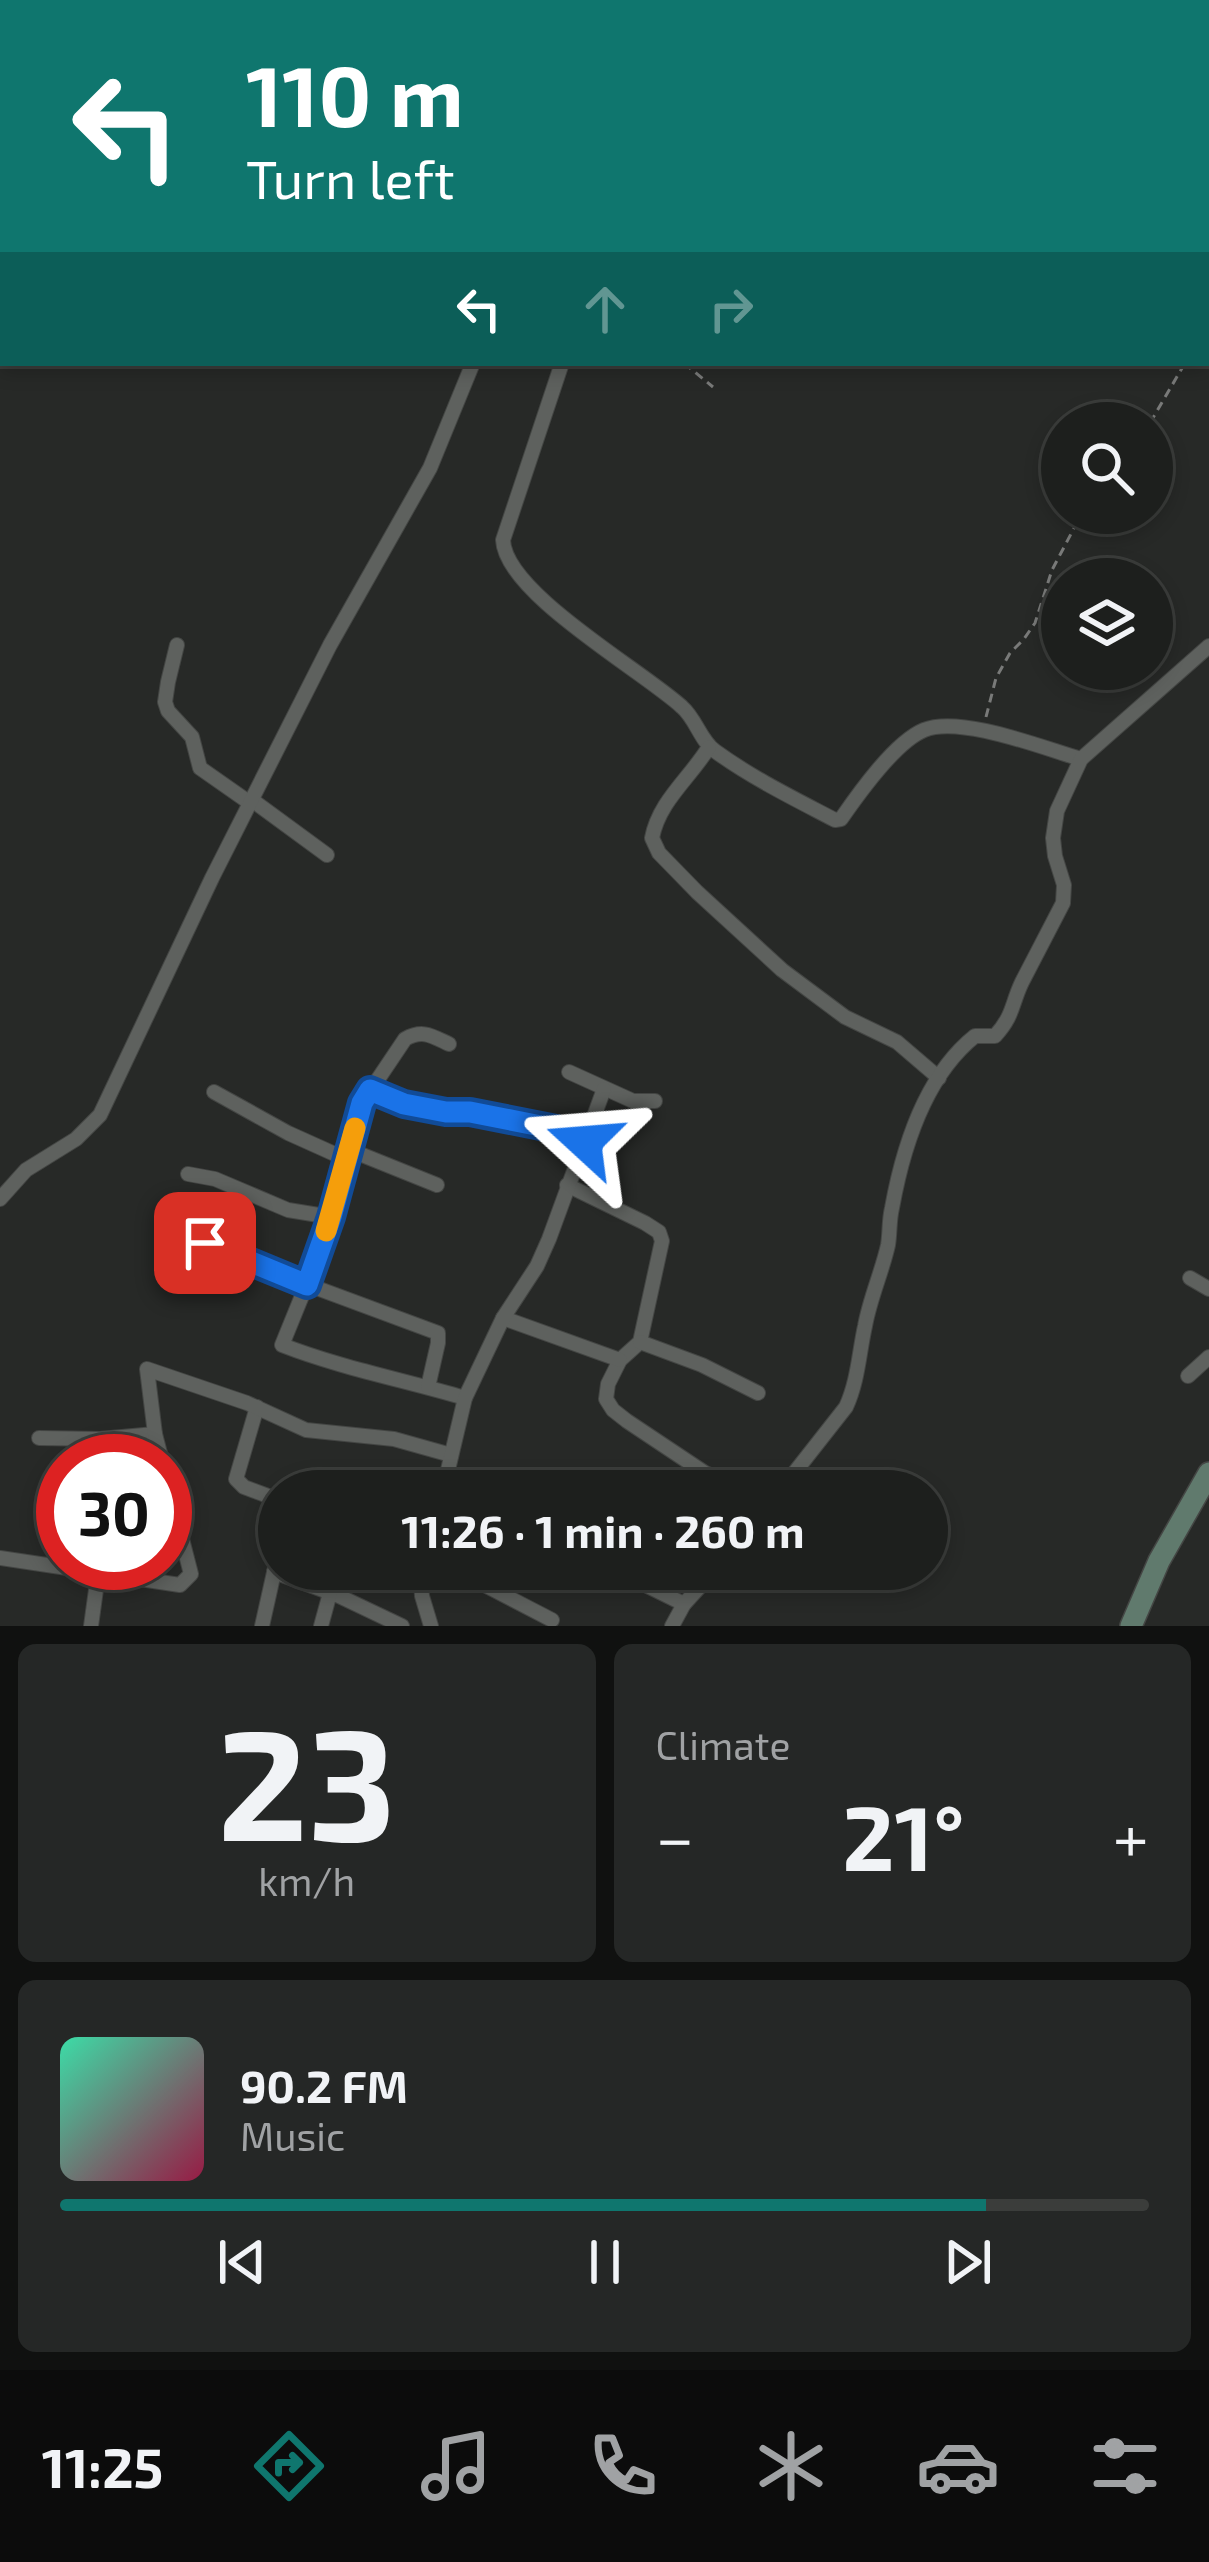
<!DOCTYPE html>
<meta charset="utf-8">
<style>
:root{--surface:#1d1f1d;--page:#252726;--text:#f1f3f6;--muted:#a0a2a4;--line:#3b3d3b;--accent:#0f766e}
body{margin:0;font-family:"Exo 2",sans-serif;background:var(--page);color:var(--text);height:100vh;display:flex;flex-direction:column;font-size:45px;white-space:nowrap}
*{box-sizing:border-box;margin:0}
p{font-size:39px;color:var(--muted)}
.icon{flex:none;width:66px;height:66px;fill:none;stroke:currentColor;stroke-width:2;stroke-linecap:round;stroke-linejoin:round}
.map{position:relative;height:1626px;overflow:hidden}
.side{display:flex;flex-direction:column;gap:18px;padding:18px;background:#101110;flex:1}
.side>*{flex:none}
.hud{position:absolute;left:0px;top:0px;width:1209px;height:366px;box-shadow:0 6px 18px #0003,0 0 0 3px var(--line);background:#0f766e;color:#fff;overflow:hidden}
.fabs{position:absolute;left:1041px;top:402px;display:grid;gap:24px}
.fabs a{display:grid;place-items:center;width:132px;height:132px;border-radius:50%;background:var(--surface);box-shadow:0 6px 18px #0003,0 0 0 3px var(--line);font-size:60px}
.speed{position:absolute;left:36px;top:1434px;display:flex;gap:24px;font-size:60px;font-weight:700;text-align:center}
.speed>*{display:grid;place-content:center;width:156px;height:156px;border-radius:50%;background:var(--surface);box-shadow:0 6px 18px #0003,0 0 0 3px var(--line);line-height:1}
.speed .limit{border:18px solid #d22;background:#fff;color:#111}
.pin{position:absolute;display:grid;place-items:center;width:102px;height:102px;color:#fff;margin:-51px;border-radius:24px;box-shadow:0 6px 18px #0006}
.me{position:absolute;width:132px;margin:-66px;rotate:289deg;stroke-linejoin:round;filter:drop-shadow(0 0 9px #0008)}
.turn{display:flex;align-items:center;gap:42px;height:252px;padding:0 48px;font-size:54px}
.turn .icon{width:156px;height:156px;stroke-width:2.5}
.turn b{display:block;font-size:84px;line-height:102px}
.lanes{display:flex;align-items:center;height:114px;padding:0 48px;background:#0003;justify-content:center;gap:60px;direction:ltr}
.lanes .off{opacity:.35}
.big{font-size:90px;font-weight:700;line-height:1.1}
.side .card{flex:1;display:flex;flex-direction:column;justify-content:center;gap:18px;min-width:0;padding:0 42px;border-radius:18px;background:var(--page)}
.side .dial{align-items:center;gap:0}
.dial b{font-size:156px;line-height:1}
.song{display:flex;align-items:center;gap:36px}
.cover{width:144px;height:144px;border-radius:18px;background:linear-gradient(135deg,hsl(160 70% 55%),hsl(340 70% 35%))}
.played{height:12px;border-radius:6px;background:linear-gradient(90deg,var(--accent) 85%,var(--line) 85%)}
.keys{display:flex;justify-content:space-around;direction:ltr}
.heat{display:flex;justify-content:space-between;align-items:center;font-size:66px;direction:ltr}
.side .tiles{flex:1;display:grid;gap:18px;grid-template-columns:1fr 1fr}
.card:last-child{grid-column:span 2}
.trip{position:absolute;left:258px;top:1470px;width:690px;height:120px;border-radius:60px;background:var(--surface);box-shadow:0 6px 18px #0003,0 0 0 3px var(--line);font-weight:700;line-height:120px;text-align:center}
.menu{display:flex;height:192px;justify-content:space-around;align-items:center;background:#0c0c0c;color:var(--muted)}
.menu .icon{width:84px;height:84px}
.menu .on{color:var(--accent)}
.menu b{font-size:54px;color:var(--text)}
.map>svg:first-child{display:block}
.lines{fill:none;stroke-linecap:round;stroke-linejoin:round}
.minor-casing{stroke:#444644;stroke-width:16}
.secondary-casing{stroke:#444644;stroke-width:24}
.path{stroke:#797a79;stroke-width:3;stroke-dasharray:9 6;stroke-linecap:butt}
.minor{stroke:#5e615e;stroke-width:14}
.secondary{stroke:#607a6d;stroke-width:21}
.route-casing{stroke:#114b97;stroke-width:30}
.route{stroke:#1a73e8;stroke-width:21}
.slow{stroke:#f59e0b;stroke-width:21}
</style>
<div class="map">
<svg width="1209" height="1626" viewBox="0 0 1209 1626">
<rect width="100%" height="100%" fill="#272927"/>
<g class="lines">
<!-- minor casing -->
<g class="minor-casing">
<g id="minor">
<path d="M354,3L355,0"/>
<path d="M598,3V0"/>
<path d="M688,3L689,0"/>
<path d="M562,363L503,540C505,593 643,671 682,707C696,719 700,740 715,751C752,778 795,799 835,820L841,819C859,793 895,742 924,730C960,715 1043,748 1081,759"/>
<path d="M177,645L168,682L165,702L168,711L192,737L200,768L250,803"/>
<path d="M709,747C690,778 659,801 652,838L659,853L697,892L782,970L845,1017L897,1042L939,1078"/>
<path d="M252,800L327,855"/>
<path d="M449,1044C432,1036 423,1029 405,1039L362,1103L348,1160L319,1254L282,1345C341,1368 404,1380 465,1398"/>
<path d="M569,1072L633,1101H655"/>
<path d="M370,1090L404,1104L446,1112H470L557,1129L584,1142"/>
<path d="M214,1092L288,1133L348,1160"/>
<path d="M350,1150L437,1185"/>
<path d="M188,1174L215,1179L288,1210L331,1217"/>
<path d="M567,1185L645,1223L659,1232L662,1241L640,1342L620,1360L608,1384L606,1399L613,1410L627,1421L705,1473C724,1481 744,1476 759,1491"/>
<path d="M0,1199L26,1170L76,1139L100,1115L212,878L330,645L430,468L473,363"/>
<path d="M184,1238L205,1242L252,1264L438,1333V1343L428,1387"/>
<path d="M1190,1278L1209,1289"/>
<path d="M503,1318L620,1360"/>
<path d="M640,1342L702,1365L758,1393"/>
<path d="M1188,1376L1209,1357"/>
<path d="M257,1407L236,1479L244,1487L279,1500"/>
<path d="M39,1438L100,1439L155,1434"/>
<path d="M162,1461L155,1434L147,1369L247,1403L306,1430L394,1439L451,1455"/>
<path d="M446,1482L464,1491"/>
<path d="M443,1491L465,1398L503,1318L537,1266L549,1239L604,1089"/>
<path d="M780,1491L846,1407C858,1381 859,1353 865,1326C870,1298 882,1272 888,1245C890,1233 889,1220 892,1208C903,1147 925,1076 975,1036H995C1014,1015 1011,1005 1022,982L1063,903L1064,885L1055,856L1053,838L1057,811L1081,759L1209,646"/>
<path d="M0,1558L180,1585L191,1574L165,1473"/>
<path d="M420,1569L422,1596L431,1626"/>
<path d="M446,1569L473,1579L552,1620"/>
<path d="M613,1569L684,1604"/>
<path d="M274,1572L339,1596L402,1626"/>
<path d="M91,1626L98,1575"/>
<path d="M262,1626L279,1550"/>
<path d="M321,1626L330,1593"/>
<path d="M672,1626L684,1604L716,1569"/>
</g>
</g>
<!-- secondary casing -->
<g class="secondary-casing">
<path id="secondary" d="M1131,1626L1159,1561L1209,1473"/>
</g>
<!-- path -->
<g class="path">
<path d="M1206,333L1209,330"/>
<path d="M684,363L713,387"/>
<path d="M1150,423L1185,363"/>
<path d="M986,717L996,678L1010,653L1024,639L1035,623L1052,570L1082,513"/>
</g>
<!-- minor -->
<use href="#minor" class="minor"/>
<!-- secondary -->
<use href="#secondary" class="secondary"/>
</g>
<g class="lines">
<!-- route casing -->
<g class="route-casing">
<path id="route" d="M205,1243L307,1285L331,1217L362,1103L370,1090L404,1104L446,1112H470L556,1129L584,1142"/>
</g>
<!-- route -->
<use href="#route" class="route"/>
<!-- slow -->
<path class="slow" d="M326,1231L355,1128"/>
</g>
</svg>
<div class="fabs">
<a><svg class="icon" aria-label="search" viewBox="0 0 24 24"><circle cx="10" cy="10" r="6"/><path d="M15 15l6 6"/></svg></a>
<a><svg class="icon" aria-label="layers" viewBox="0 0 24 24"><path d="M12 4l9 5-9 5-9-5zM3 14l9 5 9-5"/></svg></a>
</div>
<div class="speed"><div class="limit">30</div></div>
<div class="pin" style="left:205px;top:1243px;background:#d93025"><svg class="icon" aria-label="arrive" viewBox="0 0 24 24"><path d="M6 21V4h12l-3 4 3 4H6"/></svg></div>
<svg class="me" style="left:584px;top:1142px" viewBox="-20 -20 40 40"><path d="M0-17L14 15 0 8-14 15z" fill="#1a73e8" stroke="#fff" stroke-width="4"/></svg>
<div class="trip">11:26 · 1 min · 260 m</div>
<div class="hud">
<div class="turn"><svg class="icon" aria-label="left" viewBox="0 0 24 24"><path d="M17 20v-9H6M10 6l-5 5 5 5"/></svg><div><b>110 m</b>Turn left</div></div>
<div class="lanes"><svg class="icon" aria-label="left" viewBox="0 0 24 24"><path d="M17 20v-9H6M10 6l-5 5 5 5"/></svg><svg class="icon off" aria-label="ahead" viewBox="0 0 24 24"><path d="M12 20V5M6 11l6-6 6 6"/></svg><svg class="icon off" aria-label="right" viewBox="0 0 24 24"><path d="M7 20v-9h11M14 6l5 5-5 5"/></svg></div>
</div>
</div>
<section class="side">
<div class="tiles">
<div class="card dial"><b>23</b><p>km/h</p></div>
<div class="card"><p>Climate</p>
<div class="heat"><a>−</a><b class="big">21°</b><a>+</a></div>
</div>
<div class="card">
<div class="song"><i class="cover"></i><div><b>90.2 FM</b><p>Music</p></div></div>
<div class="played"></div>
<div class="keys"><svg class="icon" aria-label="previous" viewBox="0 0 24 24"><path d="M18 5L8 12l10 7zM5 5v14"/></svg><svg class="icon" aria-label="pause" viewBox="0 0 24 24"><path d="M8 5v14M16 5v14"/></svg><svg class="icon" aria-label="next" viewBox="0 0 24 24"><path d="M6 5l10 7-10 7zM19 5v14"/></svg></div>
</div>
</div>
</section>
<nav class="menu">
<b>11:25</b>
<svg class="icon on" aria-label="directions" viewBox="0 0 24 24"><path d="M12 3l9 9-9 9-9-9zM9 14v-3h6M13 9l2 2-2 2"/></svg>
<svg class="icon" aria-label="music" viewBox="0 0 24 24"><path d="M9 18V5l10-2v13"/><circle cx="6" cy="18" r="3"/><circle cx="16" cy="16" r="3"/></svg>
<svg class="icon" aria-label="phone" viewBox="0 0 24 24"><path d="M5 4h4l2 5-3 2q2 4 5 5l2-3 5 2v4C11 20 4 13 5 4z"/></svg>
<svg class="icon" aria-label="climate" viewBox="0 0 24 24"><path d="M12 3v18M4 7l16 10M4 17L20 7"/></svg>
<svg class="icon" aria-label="car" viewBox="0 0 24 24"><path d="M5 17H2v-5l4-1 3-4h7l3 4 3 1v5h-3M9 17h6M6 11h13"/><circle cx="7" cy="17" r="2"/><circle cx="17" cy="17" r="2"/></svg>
<svg class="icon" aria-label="filters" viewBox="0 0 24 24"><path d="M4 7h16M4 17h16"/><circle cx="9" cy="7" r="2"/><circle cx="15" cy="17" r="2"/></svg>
</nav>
